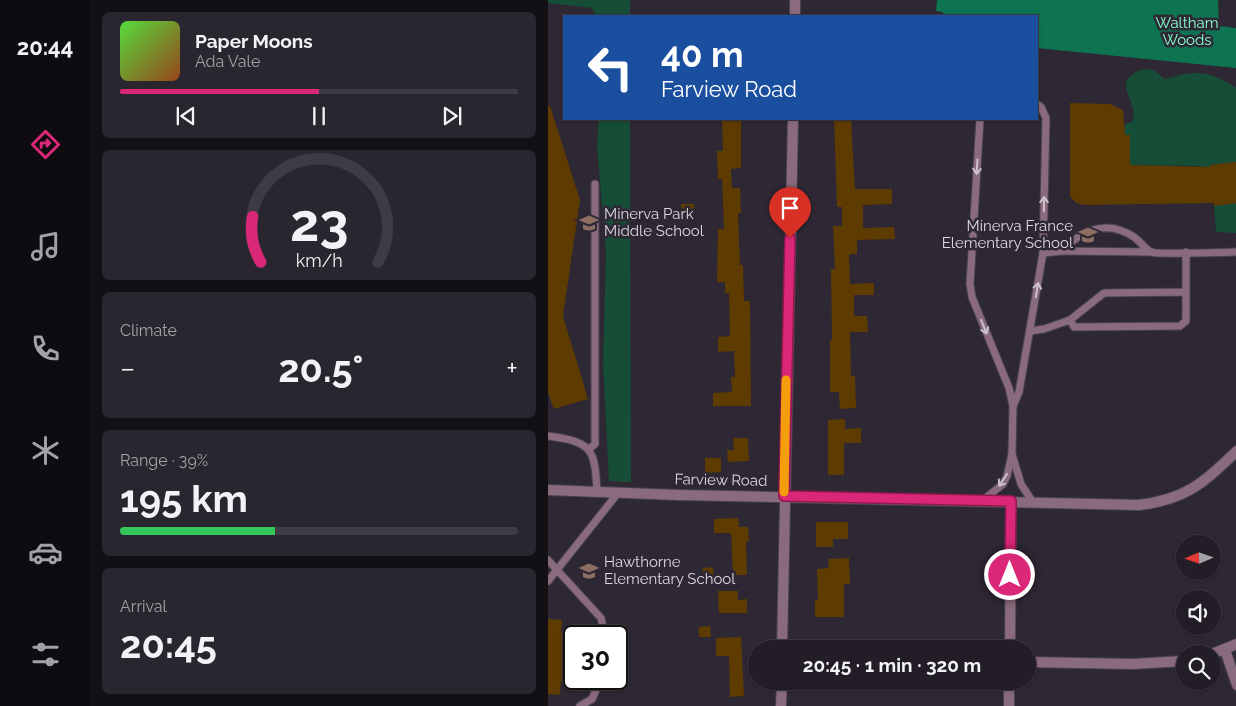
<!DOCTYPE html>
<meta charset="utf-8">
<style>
:root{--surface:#221d27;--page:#2a262f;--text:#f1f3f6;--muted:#a2a2a7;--line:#3f3b44;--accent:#db2777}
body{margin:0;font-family:Raleway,sans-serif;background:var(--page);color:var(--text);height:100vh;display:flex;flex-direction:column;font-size:19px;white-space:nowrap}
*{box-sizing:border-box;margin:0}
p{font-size:16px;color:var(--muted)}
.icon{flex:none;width:28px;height:28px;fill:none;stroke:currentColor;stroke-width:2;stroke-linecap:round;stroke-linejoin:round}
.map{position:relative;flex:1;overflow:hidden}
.sheet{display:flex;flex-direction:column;gap:12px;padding:12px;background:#131015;width:458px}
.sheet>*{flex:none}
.top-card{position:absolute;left:15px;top:15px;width:475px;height:105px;border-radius:0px;box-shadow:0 1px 4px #0004,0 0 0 1px var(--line);background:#1a4fa0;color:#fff;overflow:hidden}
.needle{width:32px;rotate:268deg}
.tools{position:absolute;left:628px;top:535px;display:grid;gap:10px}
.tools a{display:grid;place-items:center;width:45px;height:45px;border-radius:50%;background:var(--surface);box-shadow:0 1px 4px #0004,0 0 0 1px var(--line);font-size:25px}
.speed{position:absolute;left:15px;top:625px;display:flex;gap:10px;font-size:25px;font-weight:700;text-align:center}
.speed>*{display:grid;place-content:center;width:65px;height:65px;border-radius:50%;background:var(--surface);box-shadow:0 1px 4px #0004,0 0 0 1px var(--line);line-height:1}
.speed .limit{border:2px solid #111;border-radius:8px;background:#fff;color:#111}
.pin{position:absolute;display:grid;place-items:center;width:42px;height:42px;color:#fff;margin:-51px -21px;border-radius:50% 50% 50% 0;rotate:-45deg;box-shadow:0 0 5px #0007}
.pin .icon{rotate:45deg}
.me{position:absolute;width:55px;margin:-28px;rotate:0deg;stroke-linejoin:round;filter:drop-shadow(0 0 4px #0008)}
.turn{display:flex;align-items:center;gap:18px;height:105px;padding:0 15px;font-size:22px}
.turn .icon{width:65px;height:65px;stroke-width:2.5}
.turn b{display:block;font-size:35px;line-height:42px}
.big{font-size:38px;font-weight:700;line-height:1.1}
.sheet .tile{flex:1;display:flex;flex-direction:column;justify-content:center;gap:8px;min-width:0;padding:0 18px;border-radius:8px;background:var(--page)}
.sheet .dial{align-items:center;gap:0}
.dial svg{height:130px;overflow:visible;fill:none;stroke:var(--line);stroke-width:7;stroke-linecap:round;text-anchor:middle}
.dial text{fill:var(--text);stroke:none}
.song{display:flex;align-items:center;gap:15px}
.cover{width:60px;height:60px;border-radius:8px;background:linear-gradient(135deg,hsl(110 70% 55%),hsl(20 70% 35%))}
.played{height:5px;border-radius:2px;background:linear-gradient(90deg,var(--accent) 50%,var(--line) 50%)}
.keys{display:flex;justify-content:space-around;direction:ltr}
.heat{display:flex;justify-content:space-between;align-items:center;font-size:28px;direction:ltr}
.charge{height:8px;border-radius:4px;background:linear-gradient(90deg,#34c759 39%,var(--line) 0)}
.trip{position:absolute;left:200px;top:640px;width:288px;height:50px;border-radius:25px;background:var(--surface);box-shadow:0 1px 4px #0004,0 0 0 1px var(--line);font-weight:700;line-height:50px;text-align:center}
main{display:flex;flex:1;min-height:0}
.dock{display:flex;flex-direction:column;width:90px;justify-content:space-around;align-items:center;background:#0e0c10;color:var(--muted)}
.dock .icon{width:35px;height:35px}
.dock .selected{color:var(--accent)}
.dock b{font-size:22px;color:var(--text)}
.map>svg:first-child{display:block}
.green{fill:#164d37}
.forest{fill:#0d7350}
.building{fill:#5e3b00}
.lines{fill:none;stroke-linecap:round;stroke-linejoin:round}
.service-casing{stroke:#4a4350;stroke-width:9}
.minor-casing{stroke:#4a4350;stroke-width:12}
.service{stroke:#8a6b7d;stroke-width:7}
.minor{stroke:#8a6b7d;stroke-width:10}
.oneway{stroke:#ccc2cc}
.route-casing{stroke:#8e194d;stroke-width:12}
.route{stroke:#db2777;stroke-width:9}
.slow{stroke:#f59e0b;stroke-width:9}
.labels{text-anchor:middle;stroke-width:5;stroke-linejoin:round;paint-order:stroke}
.park-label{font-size:15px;fill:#87ffc9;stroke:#2e2734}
.poi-label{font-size:15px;fill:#dcd8e0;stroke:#2e2734;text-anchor:start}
.street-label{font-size:15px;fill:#dcd8e0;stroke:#2e2734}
</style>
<main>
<nav class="dock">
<b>20:44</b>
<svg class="icon selected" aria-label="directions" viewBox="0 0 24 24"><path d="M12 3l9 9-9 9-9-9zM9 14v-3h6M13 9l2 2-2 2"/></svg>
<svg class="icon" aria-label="music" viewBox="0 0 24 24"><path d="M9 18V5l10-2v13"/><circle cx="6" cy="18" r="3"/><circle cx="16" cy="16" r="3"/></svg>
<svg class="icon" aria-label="phone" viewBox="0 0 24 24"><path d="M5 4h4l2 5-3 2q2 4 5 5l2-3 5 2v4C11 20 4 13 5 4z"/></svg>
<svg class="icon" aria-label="climate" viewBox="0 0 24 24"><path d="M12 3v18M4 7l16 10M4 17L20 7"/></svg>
<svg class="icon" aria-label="car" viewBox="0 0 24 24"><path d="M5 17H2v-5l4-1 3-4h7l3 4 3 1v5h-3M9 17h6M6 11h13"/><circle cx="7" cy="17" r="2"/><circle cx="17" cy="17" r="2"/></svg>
<svg class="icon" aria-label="filters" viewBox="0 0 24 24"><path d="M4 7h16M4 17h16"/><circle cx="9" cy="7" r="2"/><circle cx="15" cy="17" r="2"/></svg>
</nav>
<section class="sheet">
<div class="tile">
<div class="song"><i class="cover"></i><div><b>Paper Moons</b><p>Ada Vale</p></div></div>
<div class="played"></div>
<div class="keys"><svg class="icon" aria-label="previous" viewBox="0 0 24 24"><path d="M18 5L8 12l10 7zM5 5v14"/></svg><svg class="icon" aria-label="pause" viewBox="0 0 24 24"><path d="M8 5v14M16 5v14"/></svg><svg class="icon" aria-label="next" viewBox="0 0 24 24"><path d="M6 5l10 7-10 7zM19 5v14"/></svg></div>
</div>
<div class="tile dial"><svg viewBox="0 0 100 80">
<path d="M14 69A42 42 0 1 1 86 69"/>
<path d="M14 69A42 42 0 0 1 9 41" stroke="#db2777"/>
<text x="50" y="56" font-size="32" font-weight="700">23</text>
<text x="50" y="72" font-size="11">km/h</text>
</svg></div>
<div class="tile"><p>Climate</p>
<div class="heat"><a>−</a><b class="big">20.5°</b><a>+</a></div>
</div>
<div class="tile"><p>Range · 39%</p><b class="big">195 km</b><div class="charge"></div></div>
<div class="tile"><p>Arrival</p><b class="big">20:45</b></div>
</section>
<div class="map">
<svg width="689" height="706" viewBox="0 0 689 706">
<rect width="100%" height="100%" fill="#2e2734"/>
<!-- green -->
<g class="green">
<path d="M0,0H82V16H48L44,8L0,3Z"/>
<path d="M596,69L605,70L617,79C648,70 661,70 688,88V162L662,165V169L653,170V166L582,165V136L577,135V124L584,122C594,102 558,81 596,69Z"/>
<path d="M51,119H82L83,482L61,481L55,363L58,253L49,146Z"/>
<path d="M688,203V233L668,232L666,206Z"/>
</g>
<!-- forest -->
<path class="forest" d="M389,0H670L671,26L688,28V68L489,48V16H396L395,12L388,11Z"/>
<!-- building -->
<g class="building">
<path d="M522,103L562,104L575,110L577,135H582V165L662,167V165L689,162V203L666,206V203L536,205L528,203L522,196Z"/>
<path d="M0,106H2L32,200L15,316L40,399L6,409L0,393Z"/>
<path d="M286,119H303L307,189H344V204L315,205V228L346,227L347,239L309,240V254H301L302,284L326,283V295H306V316H319L320,332H302L303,376H307L308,408L292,409L291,392H282V340H284L283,269H287L285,226H294V207H289Z"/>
<path d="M174,120H193V168L183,169L184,188H192L193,213H190L192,265H195L196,301H202L203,406H165V393L184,392L183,377H187L186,351L170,352V337L182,336L181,293H177V282H169L170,229H176L174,179H170L169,151H175Z"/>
<path d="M133,204H146V217L134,218Z"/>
<path d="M297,419V429L313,428V443H296V475H280V420Z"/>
<path d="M185,438H200L201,461L180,462L179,450H186Z"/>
<path d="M157,458H173V472L157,473Z"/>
<path d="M190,518L191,527H200L201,542H198L199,575H185L183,533H166V519Z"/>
<path d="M268,522H300V539H285V547H268Z"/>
<path d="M301,558L302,584H296V617H267V600H270L269,569L281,568L280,559Z"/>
<path d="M165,567L166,581L155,582V568Z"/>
<path d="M170,591H190V600L199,599V613H171Z"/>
<path d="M0,619L14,620L13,633H26V682L13,681L12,695L0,694Z"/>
<path d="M162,626L163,637H151V627Z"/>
<path d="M193,637L196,696L182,697L181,656H168V638Z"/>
<path d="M266,639H282V649H267Z"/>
<path d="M265,681H284L285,690L265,691Z"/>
</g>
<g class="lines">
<!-- service casing -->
<g class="service-casing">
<g id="service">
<path d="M432,119L422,284L424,297L461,388L465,406L464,454L459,476L455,484L435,500"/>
<path d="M514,251L604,252"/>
<path d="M495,253L514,251C534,230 559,219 586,237C592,241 597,249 603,252C609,255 677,252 689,252"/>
<path d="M637,292L556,293L522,320L526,327L632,326L638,321V252"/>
<path d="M482,331L496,329L522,320"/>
<path d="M465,406L471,392L495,253L498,118L493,107L489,104"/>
<path d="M0,436C44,442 47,448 49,492"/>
<path d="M41,449L47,444V184"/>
<path d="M464,454L473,484L484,501"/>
<path d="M0,560L53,618L57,636"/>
<path d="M0,581L70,493"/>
<path d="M32,706L44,699L53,679"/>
</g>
</g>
<!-- minor casing -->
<g class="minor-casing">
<g id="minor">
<path d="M247,16V0"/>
<path d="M0,490L131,495L591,505C639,499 655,483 689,451"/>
<path d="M234,649L245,119"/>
<path d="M462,649L463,501"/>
<path d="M677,650L689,685"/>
<path d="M664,654L689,644"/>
<path d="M479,662L584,664L636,661"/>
<path d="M233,706L234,681"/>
<path d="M461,706V681"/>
</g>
</g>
<!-- service -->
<use href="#service" class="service"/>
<!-- minor -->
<use href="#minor" class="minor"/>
</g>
<!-- one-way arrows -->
<defs><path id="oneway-shaft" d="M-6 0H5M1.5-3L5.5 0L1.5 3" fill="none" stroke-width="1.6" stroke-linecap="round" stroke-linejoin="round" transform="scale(1.25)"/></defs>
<g class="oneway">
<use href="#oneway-shaft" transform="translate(429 167) rotate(93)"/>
<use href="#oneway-shaft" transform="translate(496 204) rotate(-89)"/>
<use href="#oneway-shaft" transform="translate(489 290) rotate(-80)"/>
<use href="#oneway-shaft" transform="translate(436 327) rotate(68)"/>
<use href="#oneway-shaft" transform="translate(455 480) rotate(124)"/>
</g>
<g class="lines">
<!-- route casing -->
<g class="route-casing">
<path id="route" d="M242,238L236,496L463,501L462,575"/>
</g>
<!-- route -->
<use href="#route" class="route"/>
<!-- slow -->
<path class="slow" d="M236,492L238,380"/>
</g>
<!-- icons -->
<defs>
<g id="school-bare" transform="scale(1.5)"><path d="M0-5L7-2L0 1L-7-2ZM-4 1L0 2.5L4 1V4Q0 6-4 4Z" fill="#8d6e63" stroke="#2e2734" stroke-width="2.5" paint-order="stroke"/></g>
</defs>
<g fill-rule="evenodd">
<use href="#school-bare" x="41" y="223"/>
<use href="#school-bare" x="540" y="235"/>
<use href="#school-bare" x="41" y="571"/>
</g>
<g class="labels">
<!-- park labels -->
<g class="park-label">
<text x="639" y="28">Waltham<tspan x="639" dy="17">Woods</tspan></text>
</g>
<!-- poi labels -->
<g class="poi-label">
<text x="56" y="219">Minerva Park<tspan x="56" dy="17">Middle School</tspan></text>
<text x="525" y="231" text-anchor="end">Minerva France<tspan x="525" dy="17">Elementary School</tspan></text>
<text x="56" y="567">Hawthorne<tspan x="56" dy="17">Elementary School</tspan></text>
</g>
<!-- street labels -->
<g class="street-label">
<text transform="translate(173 480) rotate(1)" y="5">Farview Road</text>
</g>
</g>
</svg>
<div class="tools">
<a><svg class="needle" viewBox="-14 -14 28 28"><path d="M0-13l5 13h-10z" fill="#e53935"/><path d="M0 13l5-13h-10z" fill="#a2a2a7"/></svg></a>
<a><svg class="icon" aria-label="sound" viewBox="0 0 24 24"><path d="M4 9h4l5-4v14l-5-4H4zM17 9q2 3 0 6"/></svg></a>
<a><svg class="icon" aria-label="search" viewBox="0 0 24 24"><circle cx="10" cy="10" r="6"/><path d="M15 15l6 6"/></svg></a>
</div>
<div class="speed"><div class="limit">30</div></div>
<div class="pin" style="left:242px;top:238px;background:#d93025"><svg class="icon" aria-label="arrive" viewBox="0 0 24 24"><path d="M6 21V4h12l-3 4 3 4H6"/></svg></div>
<svg class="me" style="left:462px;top:575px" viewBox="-20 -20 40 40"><circle r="17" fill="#db2777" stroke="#fff" stroke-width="3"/><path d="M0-11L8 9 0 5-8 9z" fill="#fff"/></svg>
<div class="trip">20:45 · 1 min · 320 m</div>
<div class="top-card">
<div class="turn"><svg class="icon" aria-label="left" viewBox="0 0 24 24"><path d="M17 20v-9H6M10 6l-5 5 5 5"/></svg><div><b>40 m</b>Farview Road</div></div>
</div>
</div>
</main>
